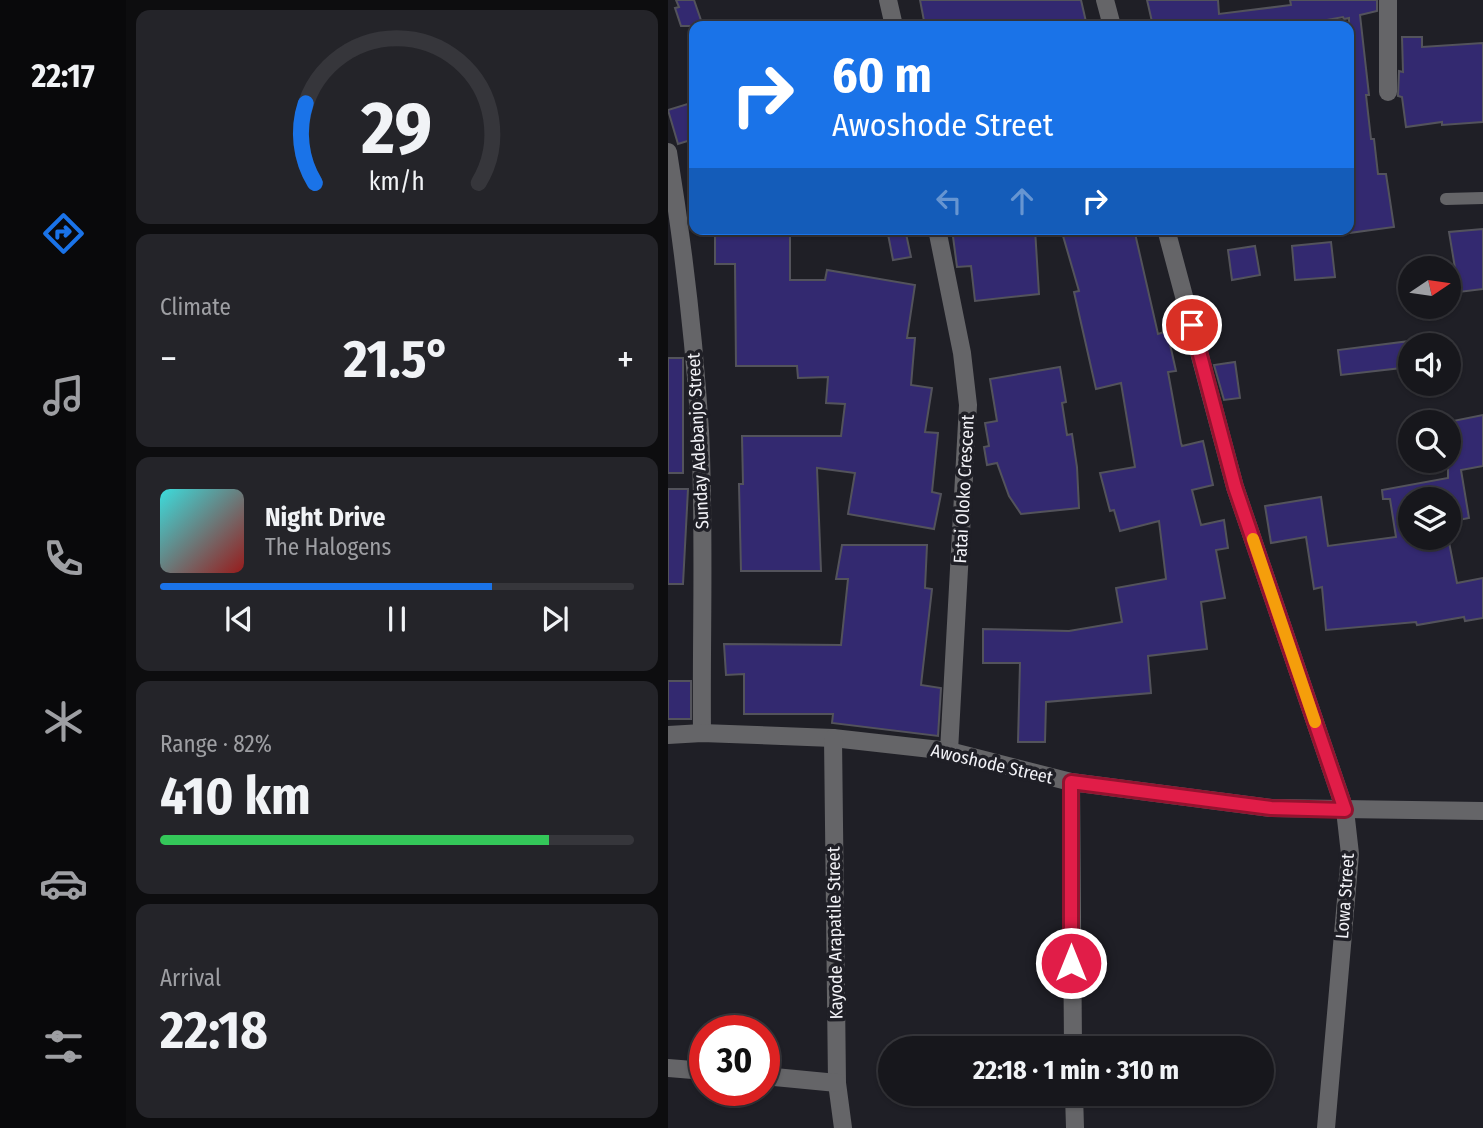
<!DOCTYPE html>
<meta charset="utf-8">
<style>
:root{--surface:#17171c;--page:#242429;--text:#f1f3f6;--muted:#9e9fa3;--line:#36363b;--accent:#1a73e8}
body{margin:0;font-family:"Fira Sans Condensed",sans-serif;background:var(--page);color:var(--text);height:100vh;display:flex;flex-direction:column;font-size:26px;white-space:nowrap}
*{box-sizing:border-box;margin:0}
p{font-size:23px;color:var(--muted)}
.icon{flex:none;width:38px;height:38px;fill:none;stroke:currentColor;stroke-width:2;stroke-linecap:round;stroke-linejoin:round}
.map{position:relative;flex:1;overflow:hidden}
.details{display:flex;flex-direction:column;gap:10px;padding:10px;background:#0d0d0f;width:542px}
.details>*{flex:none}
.top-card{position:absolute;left:21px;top:21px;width:665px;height:214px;border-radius:14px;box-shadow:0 2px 5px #0004,0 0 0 2px var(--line);background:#1a73e8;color:#fff;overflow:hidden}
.needle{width:46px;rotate:77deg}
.tools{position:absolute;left:730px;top:256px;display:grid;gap:14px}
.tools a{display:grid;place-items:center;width:63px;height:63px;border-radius:50%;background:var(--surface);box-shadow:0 2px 5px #0004,0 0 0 2px var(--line);font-size:35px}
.speed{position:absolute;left:21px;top:1015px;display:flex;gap:14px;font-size:35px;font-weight:700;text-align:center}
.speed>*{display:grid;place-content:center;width:91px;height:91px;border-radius:50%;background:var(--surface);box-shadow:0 2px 5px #0004,0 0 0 2px var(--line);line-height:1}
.speed .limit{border:10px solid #d22;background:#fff;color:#111}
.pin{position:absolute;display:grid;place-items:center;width:60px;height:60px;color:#fff;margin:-30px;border:4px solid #fff;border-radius:50%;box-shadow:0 2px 7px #0007}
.me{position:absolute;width:77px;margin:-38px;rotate:0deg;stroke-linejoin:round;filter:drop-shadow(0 0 5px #0008)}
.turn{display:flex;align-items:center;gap:24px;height:147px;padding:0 28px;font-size:32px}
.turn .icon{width:91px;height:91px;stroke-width:2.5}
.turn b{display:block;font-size:49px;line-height:60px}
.lanes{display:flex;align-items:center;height:66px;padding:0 28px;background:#0003;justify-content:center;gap:35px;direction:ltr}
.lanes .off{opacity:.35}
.big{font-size:52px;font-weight:700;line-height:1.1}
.details .widget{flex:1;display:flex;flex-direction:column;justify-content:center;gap:10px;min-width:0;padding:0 24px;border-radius:14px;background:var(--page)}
.details .dial{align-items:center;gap:0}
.dial svg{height:182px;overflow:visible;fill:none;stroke:var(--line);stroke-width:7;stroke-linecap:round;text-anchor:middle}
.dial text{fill:var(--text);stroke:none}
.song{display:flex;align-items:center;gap:21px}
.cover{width:84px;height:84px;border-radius:10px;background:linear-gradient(135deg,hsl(180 70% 55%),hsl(0 70% 35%))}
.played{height:7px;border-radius:4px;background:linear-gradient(90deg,var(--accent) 70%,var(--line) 70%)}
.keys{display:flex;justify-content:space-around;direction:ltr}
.heat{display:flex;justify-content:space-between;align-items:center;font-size:38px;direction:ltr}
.charge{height:10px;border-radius:5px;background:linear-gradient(90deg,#34c759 82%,var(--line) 0)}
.trip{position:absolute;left:210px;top:1036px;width:396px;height:70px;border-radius:35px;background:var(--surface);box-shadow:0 2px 5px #0004,0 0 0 2px var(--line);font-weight:700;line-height:70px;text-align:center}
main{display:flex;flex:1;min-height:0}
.dock{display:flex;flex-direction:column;width:126px;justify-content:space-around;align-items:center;background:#09090b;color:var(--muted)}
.dock .icon{width:49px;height:49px}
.dock .on{color:var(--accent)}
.dock b{font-size:32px;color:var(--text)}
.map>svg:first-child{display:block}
.building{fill:#332970;stroke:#53535b;stroke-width:2}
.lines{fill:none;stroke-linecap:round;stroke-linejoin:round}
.lane{stroke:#656568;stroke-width:12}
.street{stroke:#656568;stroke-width:18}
.route-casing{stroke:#92132f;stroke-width:18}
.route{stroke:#e11d48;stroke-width:12}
.slow{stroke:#f59e0b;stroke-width:12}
.labels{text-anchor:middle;stroke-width:7;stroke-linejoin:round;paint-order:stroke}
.street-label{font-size:18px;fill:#f2f2f7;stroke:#1f1f26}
</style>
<main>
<nav class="dock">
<b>22:17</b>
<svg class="icon on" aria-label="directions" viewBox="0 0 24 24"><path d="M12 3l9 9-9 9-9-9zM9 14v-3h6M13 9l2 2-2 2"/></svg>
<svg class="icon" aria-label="music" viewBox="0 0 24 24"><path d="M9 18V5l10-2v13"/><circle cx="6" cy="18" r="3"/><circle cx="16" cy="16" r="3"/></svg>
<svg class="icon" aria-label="phone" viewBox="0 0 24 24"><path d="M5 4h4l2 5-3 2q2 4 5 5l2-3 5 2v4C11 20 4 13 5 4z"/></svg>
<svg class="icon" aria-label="climate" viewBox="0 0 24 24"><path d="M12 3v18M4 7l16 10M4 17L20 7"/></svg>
<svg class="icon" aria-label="car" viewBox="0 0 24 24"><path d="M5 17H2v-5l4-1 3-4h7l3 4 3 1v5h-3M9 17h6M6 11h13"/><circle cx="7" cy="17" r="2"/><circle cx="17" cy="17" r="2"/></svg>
<svg class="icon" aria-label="filters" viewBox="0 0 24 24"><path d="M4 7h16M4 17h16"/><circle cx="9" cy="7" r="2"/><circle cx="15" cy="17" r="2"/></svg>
</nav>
<section class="details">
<div class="widget dial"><svg viewBox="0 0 100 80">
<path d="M14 69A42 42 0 1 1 86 69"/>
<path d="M14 69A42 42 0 0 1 10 34" stroke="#1a73e8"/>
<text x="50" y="56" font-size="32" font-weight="700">29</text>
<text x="50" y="72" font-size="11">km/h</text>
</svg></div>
<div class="widget"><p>Climate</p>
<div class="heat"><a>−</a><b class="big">21.5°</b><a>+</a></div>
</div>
<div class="widget">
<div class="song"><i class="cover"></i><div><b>Night Drive</b><p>The Halogens</p></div></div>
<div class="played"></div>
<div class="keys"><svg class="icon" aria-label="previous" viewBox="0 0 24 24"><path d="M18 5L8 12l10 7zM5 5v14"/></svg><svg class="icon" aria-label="pause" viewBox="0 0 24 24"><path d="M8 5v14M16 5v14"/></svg><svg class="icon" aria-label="next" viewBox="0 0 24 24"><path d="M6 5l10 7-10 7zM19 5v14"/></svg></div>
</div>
<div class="widget"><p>Range · 82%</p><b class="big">410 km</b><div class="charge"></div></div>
<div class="widget"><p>Arrival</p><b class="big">22:18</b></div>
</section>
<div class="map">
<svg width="815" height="1128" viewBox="0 0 815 1128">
<rect width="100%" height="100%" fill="#1f1f26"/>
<!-- building -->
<g class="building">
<path d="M8,0H26L35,26H13L7,8L11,7Z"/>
<path d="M252,0H413L419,26H257Z"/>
<path d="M479,0H550L551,14L623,5L622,0H709V11L692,15L701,95H698L703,139H706L710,174H718L726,227L681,233V18L676,19L675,17L625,26H485Z"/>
<path d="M734,37H754V47L815,43V122L774,125V122L738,127L734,97L730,96L731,71L735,72Z"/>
<path d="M26,102V139L10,144L0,110Z"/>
<path d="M47,229H122V280H157L159,270L247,285L239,338H247L243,385L264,388L257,432L270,433L264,492L273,494L266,529L180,514L187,473L149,468L153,571H73L71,484H75L74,436H173L177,404L158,403L160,377L130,378L129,366H68L67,264H47Z"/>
<path d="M219,229H237L243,257L225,260Z"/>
<path d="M284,229H367L371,294L307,301L303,266L289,267Z"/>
<path d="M393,229H466L490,334L499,331L508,371L500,372L513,443L514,446L535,441L545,485L524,490L533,525L556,520L560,548L548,550L557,598L533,602L539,649L480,656L483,693L378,702L377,742H350L352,663H315V629L401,631L454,622L448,588L498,579L491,521L452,531L446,510L442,511L432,473L467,467L453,383L428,389L406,292L411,291Z"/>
<path d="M815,229V289L791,292L781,232Z"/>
<path d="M663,242L667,277L627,280L624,246Z"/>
<path d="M587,246L592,275L564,280L560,250Z"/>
<path d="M742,341V367L673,375L670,350Z"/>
<rect x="0" y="358" width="15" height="115"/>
<path d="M567,362L572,398L556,400L546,365Z"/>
<path d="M392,367L398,402L394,403L399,435L404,434L409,467L411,508L353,514L341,496L329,463L319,465L316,447L321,446L317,423L329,421L322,379Z"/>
<path d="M815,415V466L793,470L801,518L780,522V499H742V537H780L789,583L815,578V618L797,621L796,617L749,625L748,622L658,630L654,587L646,589L638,537L603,543L597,506L653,497L660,546L728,537L722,499H715L714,490L780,478V422Z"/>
<path d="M0,489H20L15,584H0Z"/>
<path d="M174,545H259L257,588L264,589L253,685L273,688L270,736L164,723L165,714H76V674L58,675L56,644L173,645L180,579H168Z"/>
<rect x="0" y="681" width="23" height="38"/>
</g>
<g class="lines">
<!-- lane -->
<path class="lane" d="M778,199L815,198"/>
<!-- street -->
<g class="street">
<path d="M220,0L226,26"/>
<path d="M437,0L444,26"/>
<path d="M720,0V92"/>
<path d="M0,152C15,244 26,337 32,431C37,531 33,632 34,733"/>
<path d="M269,229L294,353L300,405L281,751"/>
<path d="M498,229L567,487L677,810L682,854L658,1128"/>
<path d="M0,735L34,733L165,738L281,751L403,782L603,808L815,811"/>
<path d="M165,738L169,1083L175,1128"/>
<path d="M403,782L405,1048"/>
<path d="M0,1068L37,1071"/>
<path d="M96,1076L169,1083"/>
<path d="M406,1094L407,1128"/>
</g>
</g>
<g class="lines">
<!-- route casing -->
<g class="route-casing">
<path id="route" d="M403,963V782L603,808L677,810L567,487L524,325"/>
</g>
<!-- route -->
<use href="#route" class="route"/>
<!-- slow -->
<path class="slow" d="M585,539L647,722"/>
</g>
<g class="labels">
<!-- street labels -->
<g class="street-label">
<text transform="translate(30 441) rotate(-93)" y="6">Sunday Adebanjo Street</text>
<text transform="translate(296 489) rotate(-87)" y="6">Fatai Oloko Crescent</text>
<text transform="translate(324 764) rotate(13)" y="6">Awoshode Street</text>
<text transform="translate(677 896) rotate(-86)" y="6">Lowa Street</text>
<text transform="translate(167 933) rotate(-91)" y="6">Kayode Arapatile Street</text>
</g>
</g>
</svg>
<div class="tools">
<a><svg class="needle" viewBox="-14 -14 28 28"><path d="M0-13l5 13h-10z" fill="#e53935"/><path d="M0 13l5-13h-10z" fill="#9e9fa3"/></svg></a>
<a><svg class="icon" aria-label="sound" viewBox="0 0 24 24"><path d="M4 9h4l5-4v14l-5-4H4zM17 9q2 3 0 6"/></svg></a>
<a><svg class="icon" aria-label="search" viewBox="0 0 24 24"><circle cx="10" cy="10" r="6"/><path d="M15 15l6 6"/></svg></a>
<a><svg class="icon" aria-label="layers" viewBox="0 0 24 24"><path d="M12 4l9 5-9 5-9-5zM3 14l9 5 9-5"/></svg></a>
</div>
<div class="speed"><div class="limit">30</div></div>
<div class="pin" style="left:524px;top:325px;background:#d93025"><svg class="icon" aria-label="arrive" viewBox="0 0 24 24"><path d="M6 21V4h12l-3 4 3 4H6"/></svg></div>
<svg class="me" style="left:403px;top:963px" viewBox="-20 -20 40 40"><circle r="17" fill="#e11d48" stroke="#fff" stroke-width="3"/><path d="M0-11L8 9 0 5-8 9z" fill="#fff"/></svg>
<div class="trip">22:18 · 1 min · 310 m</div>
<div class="top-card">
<div class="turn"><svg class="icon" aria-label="right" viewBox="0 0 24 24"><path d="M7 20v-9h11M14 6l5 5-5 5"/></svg><div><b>60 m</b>Awoshode Street</div></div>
<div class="lanes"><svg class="icon off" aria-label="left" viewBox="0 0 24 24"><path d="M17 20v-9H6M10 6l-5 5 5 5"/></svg><svg class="icon off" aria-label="ahead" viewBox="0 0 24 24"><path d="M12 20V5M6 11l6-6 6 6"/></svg><svg class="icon" aria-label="right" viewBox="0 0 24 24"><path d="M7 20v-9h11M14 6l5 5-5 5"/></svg></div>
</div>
</div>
</main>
